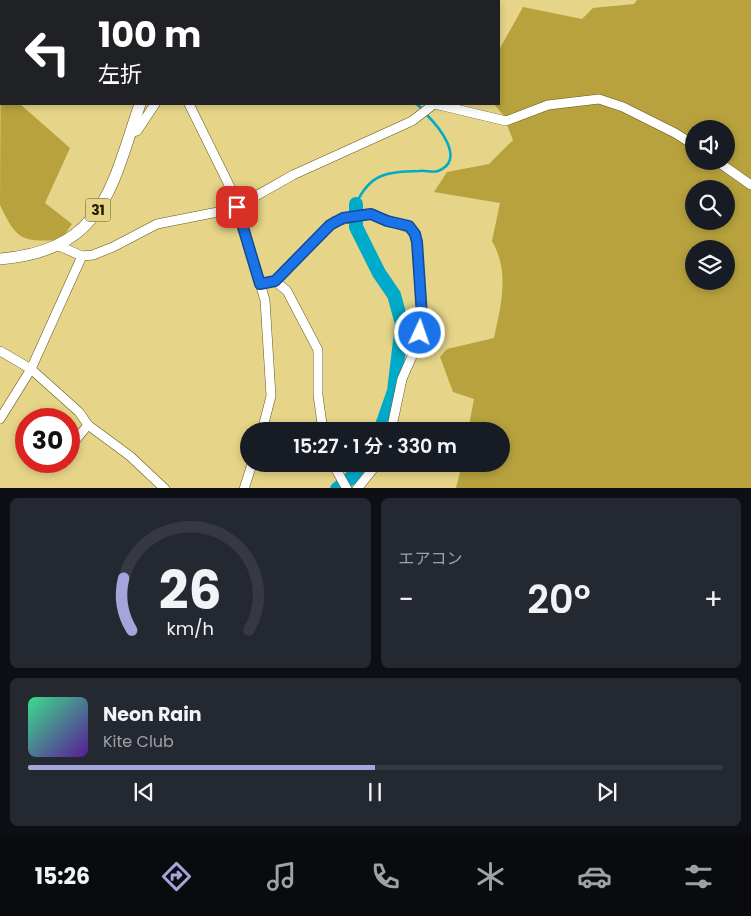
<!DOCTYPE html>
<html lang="ja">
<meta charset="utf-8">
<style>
:root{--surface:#171b24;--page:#242831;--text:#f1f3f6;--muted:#9ea1a6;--line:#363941;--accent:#a4a5db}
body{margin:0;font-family:Poppins,"Noto Sans JP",sans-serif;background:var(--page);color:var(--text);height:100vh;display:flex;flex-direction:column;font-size:19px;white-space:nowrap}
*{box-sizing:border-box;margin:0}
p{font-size:16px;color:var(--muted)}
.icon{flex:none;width:28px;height:28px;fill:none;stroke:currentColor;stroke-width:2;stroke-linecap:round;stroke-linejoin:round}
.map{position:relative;height:488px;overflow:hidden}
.panel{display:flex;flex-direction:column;gap:10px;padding:10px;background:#0d0f14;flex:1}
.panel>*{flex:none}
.banner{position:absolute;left:0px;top:0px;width:500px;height:105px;box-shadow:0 2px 8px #0003;background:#202124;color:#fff;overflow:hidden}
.buttons{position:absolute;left:685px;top:120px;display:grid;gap:10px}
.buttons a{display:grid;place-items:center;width:50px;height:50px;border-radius:50%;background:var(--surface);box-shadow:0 2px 8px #0003;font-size:25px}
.speed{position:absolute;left:15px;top:408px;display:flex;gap:10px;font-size:25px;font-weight:700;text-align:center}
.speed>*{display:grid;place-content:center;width:65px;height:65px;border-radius:50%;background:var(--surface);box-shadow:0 2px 8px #0003;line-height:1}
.speed .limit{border:8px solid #d22;background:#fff;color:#111}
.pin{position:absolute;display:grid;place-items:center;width:42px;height:42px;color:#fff;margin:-21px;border-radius:10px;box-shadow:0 2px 8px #0006}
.me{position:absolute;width:55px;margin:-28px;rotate:3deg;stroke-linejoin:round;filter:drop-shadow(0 0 4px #0008)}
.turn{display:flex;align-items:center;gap:18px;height:105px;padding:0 15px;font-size:22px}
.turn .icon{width:65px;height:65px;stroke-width:2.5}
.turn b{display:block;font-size:35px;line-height:42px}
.big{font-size:38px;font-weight:600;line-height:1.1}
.panel .widget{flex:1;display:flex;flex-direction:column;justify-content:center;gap:8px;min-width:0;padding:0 18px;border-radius:8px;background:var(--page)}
.panel .dial{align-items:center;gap:0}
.dial svg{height:130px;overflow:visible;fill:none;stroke:var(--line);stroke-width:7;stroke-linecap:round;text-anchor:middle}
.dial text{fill:var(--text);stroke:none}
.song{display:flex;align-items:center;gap:15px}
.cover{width:60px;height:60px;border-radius:8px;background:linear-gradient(135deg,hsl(150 70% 55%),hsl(270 70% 35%))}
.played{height:5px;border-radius:2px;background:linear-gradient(90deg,var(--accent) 50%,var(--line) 50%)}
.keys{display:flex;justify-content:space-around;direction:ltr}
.heat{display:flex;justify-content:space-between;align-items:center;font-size:28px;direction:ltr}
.panel .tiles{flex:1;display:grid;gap:10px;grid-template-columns:1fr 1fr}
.widget:last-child{grid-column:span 2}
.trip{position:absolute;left:240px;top:422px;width:270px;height:50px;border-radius:25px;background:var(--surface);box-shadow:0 2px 8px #0003;font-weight:600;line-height:50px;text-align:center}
.tab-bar{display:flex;height:80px;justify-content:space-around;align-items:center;background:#090b0e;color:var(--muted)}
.tab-bar .icon{width:35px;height:35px}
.tab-bar .selected{color:var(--accent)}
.tab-bar b{font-size:22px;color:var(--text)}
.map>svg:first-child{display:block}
.forest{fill:#b7a23d;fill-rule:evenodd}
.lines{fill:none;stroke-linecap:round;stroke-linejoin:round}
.stream{stroke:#00aac9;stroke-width:2.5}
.river{stroke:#00aac9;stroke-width:14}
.minor-casing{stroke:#65581d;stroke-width:10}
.major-casing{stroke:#65581d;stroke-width:12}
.minor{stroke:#fff;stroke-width:9}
.major{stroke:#fff;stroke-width:11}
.route-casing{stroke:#114b97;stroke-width:12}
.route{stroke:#1a73e8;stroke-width:9}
.labels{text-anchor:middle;stroke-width:4.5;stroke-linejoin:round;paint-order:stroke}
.shield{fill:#e6d588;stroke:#5c5229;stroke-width:1}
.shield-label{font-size:14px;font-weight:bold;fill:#211a00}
</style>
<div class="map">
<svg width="751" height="489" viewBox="0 0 751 489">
<rect width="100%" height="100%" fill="#e6d588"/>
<!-- forest -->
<g class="forest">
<path d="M637,0H751V488H456L462,464H501V431H468L474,399L453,392L440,357L447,349L494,338C501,305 510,272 492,241L500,203L434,192L447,172L489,164L513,140L503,115L494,104H499V50L523,7L582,19L593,8L634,4ZM694,129H726V161H694ZM694,189H726V221H694ZM694,249H726V281H694Z"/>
<path d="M1,6V104H20L70,148L45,203L72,224L61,240C22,242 17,241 0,205Z"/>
</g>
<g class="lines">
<!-- stream -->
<g class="stream">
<path d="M167,0L170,1"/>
<path d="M299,0L307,1"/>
<path d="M274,1L277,0"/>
<path d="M403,1L404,0"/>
<path d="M417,104L423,110"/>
<path d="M356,204C370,173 387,172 419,171C425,170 433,173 438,171C467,160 438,126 426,114"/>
</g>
<!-- river -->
<g class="river">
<path d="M356,204V227L379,273L394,295L402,324L394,391L380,431"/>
<path d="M337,489L352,477L362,464"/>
</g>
<!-- minor casing -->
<g class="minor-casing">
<g id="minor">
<path d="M217,1L218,0"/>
<path d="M387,1L388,0"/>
<path d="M486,1L487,0"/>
<path d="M189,104L230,187L265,300L271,396L262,431"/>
<path d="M435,104L506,121L548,105L599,99L623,107L675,133L694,145"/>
<path d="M130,133L137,131L155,104"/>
<path d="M717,161L751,185"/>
<path d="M59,246L82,256L93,255L113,247L157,224L233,209L293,175L412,121L434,104"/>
<path d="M275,281L287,291L318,350V395L323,431"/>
<path d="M260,284L275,281L335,221L371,214L412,229L417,242L422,316L417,345L402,379L391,431"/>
<path d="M0,351L31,369L79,412L88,425L130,456L165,489"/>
<path d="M0,419L31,369L82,256"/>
<path d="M69,448L88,425"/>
<path d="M333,464L347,489"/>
<path d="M244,489L252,464"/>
<path d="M357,489L377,464"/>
</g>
</g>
<!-- major casing -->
<g class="major-casing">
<g id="major">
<path d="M177,1V0"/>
<path d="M0,259C104,250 111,188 140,104"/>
</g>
</g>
<!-- minor -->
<use href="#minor" class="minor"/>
<!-- major -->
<use href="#major" class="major"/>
</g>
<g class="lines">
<!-- route casing -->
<g class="route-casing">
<path id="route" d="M237,207L260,284L275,281L330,225L343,218L371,214L387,221L409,226L415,234L417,242L422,316L420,333"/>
</g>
<!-- route -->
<use href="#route" class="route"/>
</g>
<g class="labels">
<!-- shield labels -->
<rect class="shield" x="85.5" y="198.5" width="25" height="23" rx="4"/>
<g class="shield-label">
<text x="98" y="215">31</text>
</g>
</g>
</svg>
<div class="buttons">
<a><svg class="icon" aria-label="sound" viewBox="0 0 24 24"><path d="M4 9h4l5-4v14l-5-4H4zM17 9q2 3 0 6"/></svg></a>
<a><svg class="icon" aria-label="search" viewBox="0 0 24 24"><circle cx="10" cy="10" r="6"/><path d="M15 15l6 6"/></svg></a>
<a><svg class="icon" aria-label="layers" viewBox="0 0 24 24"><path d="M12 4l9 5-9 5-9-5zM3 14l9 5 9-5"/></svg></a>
</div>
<div class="speed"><div class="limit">30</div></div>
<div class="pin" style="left:237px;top:207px;background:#d93025"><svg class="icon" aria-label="arrive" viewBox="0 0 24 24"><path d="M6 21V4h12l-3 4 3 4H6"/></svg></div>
<svg class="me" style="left:420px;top:333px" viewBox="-20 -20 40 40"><circle r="17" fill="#1a73e8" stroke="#fff" stroke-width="3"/><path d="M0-11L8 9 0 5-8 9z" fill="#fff"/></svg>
<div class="trip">15:27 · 1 分 · 330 m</div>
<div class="banner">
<div class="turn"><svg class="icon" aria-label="left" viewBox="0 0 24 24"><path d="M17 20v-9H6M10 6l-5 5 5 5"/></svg><div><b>100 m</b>左折</div></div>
</div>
</div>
<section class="panel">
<div class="tiles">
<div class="widget dial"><svg viewBox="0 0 100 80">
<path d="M14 69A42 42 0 1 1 86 69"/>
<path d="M14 69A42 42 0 0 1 9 37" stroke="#a4a5db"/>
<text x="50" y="56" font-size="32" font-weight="700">26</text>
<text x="50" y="72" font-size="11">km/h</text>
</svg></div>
<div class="widget"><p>エアコン</p>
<div class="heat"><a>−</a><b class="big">20°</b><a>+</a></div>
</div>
<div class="widget">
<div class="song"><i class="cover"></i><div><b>Neon Rain</b><p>Kite Club</p></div></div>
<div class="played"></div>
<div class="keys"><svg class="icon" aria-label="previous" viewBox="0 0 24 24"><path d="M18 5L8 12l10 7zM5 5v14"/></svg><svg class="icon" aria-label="pause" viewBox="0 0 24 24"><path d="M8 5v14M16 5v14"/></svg><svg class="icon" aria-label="next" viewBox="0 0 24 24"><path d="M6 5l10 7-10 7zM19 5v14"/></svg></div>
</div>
</div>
</section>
<nav class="tab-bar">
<b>15:26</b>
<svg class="icon selected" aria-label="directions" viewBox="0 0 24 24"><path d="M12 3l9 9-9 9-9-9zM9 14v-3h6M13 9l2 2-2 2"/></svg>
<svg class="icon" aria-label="music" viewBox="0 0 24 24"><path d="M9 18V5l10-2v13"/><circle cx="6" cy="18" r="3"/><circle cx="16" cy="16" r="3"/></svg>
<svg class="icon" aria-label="phone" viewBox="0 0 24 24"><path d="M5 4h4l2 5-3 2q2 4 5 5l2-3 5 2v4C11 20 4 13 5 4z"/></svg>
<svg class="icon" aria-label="climate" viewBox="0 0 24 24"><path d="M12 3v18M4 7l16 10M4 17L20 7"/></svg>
<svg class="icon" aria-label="car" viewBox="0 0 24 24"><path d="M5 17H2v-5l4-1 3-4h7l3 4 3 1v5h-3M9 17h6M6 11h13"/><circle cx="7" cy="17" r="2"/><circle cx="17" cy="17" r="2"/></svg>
<svg class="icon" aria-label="filters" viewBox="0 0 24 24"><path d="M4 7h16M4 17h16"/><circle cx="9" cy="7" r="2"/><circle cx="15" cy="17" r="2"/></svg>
</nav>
